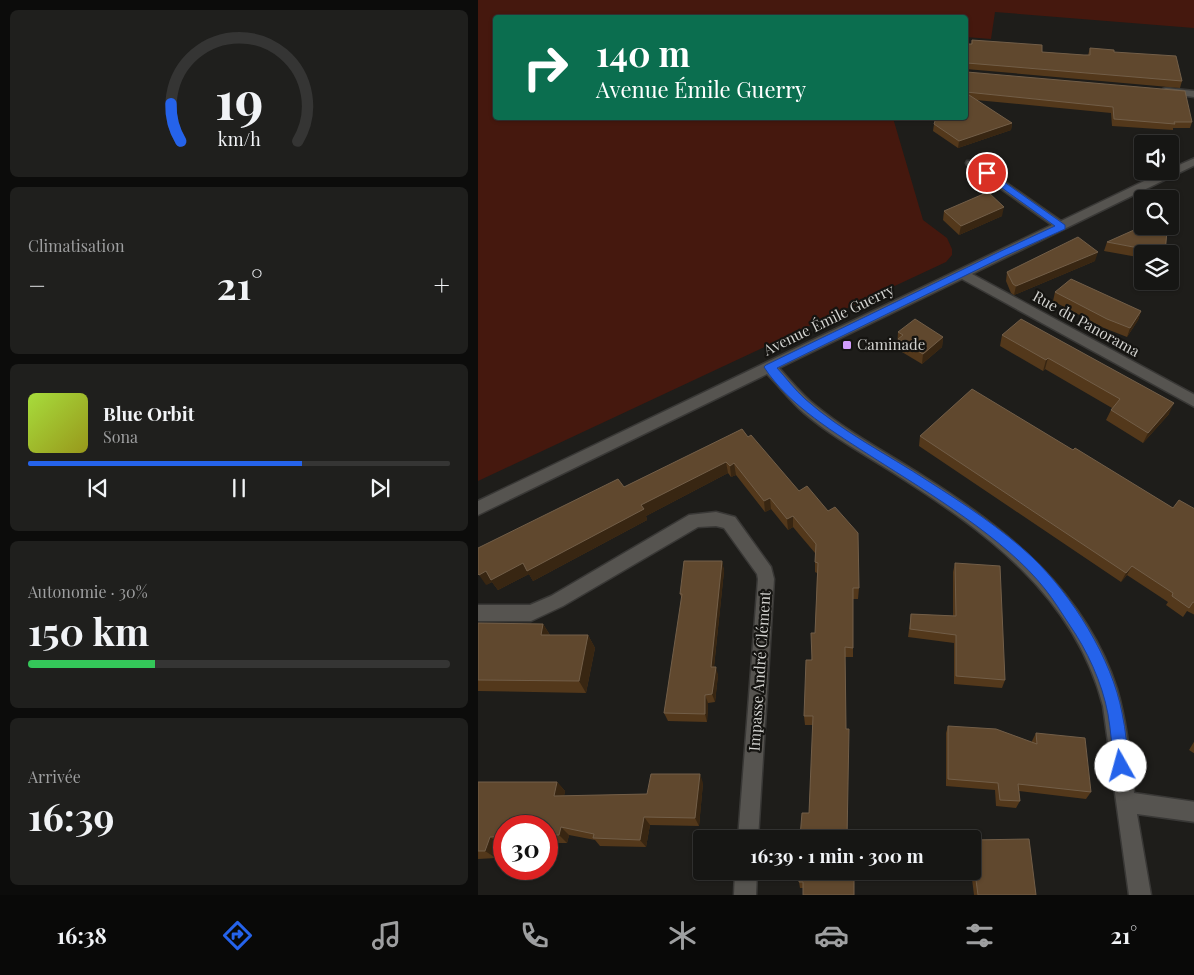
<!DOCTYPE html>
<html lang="fr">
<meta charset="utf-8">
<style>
:root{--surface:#161614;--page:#1f1f1d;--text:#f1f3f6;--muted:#9e9fa0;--line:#353534;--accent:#2563eb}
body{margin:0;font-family:"Playfair Display",serif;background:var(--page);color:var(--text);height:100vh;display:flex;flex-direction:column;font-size:19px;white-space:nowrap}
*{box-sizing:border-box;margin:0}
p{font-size:16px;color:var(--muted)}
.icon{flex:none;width:28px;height:28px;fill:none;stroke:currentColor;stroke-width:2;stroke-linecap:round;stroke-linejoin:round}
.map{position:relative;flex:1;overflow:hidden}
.sheet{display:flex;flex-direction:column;gap:10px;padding:10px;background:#0c0c0b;width:478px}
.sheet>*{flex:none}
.top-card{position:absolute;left:15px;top:15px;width:475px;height:105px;border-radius:5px;box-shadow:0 1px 4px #0004,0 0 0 1px var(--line);background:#0b6e4f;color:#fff;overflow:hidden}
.controls{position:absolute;left:656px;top:135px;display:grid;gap:10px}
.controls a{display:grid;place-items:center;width:45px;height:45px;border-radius:5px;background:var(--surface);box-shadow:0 1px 4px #0004,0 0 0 1px var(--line);font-size:25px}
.speed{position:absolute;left:15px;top:815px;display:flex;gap:10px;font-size:25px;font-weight:700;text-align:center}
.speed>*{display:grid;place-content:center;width:65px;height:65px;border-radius:50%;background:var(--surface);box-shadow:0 1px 4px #0004,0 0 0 1px var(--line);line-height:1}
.speed .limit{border:8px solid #d22;background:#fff;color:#111}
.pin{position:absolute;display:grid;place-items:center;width:42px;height:42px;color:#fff;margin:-21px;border:2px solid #fff;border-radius:50%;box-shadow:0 1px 5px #0007}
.me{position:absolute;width:55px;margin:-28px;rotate:353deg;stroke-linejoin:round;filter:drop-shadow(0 0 4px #0008)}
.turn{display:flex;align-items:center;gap:18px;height:105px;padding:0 20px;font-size:22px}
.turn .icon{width:65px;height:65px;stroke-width:2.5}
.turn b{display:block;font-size:35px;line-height:42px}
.big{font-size:38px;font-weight:700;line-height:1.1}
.sheet .tile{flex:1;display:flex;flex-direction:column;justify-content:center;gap:8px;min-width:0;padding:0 18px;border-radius:8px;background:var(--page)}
.sheet .dial{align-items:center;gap:0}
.dial svg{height:130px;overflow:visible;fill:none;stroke:var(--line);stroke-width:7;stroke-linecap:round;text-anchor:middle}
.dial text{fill:var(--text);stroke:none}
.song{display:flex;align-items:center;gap:15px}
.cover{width:60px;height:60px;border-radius:8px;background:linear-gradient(135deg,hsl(80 70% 55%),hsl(60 70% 35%))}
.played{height:5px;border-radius:2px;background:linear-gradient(90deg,var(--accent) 65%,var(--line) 65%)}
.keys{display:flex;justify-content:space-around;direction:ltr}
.heat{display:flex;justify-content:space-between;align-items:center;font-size:28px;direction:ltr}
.charge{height:8px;border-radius:4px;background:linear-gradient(90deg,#34c759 30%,var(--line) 0)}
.trip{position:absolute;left:215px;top:830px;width:288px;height:50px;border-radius:5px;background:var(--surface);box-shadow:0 1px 4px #0004,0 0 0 1px var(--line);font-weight:700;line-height:50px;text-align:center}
.tab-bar{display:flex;height:80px;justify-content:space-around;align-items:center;background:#090908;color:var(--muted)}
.tab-bar .icon{width:35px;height:35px}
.tab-bar .on{color:var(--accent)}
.tab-bar b{font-size:22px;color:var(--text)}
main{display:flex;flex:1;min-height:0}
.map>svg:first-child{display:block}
.green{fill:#45180e}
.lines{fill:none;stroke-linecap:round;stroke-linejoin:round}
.street-casing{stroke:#393836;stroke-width:3}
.street{fill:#565450;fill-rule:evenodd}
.wall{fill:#53381b}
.shaded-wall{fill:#382612}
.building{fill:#60482e;stroke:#725e48}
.route{fill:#2563eb;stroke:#184099}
.poi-dot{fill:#d29dfd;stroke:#151411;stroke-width:2}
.labels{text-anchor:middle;stroke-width:4.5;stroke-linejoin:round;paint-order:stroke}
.street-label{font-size:15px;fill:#d3d3d0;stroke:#151411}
.poi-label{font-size:15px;fill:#d3d3d0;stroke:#151411;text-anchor:start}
</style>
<main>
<section class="sheet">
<div class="tile dial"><svg viewBox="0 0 100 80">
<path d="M14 69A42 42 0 1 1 86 69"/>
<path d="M14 69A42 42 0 0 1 8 46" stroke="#2563eb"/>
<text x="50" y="56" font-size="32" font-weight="700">19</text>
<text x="50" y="72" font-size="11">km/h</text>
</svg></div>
<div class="tile"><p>Climatisation</p>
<div class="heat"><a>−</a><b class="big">21°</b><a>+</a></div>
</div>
<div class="tile">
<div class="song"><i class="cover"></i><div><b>Blue Orbit</b><p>Sona</p></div></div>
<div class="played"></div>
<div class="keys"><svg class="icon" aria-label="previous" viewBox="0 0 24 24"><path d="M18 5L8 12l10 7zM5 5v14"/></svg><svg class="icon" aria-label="pause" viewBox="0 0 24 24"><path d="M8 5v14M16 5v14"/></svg><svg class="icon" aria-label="next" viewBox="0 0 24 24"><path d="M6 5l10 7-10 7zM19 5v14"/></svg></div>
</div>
<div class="tile"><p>Autonomie · 30%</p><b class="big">150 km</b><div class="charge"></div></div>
<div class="tile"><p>Arrivée</p><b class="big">16:39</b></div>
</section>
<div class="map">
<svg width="717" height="895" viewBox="0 0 717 895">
<rect width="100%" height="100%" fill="#1e1d1a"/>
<!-- green -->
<path class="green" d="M0,0H716L717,28L517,12L513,39L488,37V18H18V118H415L445,220L469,238L474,249V255L468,262L0,481Z"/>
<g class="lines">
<!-- street casing -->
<g class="street-casing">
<g id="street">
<path d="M688,88L717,91V97L685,93V89Z"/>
<path d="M717,158V165L494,274L717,395V407L484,279L301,368C313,381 324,395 338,406C371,433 409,453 445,476C528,528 608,592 639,689C649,723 652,758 656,793L717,802V822L659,814L673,895H651L625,706C596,593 504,529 411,470C382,452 352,435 326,413C312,401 302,387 289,374L0,515V501L574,225L489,165L488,163L489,161H497L583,221L687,171H692V169Z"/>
<path d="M238,512L257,517L293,567L296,579L280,839H260L280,579L279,574L246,528L238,526L220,527L85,606L53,621H0V605H52L73,596L211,515Z"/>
<path d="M257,871H279L278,895H256Z"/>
</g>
</g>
<!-- street -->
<use href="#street" class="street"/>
</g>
<!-- wall -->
<g class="wall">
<path d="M494,40L564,52L606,55H610L612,48L636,52L704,81L702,88L488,69V44H493Z"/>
<path d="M488,71L489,72L714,122L712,128H695V130L634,126L633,113L498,100L534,123L533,130L480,148L455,131L456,124Z"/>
<path d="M466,211L524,216L481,235L465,220Z"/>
<path d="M629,242L687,253L686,254H665V258L626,251Z"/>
<path d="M617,261L536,295L533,293L528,281L529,272Z"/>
<path d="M577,292L663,311L660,320L649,337L626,328L575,301Z"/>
<path d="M420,332L465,337L464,347L444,364L419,349Z"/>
<path d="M524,335L691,414L665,443L628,420L634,408L567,369L565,371L522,346Z"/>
<path d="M264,429L381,588L380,599H375V657H367L368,729L322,837L331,813L335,725H327L326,716L337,633L339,573L337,572V553L315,527L310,530L293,509L287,512L258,475L253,477L250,473L168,516L169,520L55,581L51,574L20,590L14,582L8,585L146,487Z"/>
<path d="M442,436L595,450L695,508L717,509V615L709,611L705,617L688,605L690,602L649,575L643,582L441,446Z"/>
<path d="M244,561L246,571L236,667L240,675L237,702L230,703L229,722L190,721L186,713L204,599L202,594Z"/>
<path d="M477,563L527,680L524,688L476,684V643L430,637L433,614L475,616V572Z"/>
<path d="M0,623L65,624L72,635H110L117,648L108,693L0,691Z"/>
<path d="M470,726L554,742V741L558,733L613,792L608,799L541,791L542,801L538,808L518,806L517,790L468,786V733Z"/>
<path d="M717,740V754L711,750Z"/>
<path d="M0,782H79L87,791L86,796L169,794L225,783L221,826L172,825L168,847L122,846L117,840L91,835L89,843H69V826H26V844H22L18,858L0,859Z"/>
<path d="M494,840L558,895H496L493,871H494Z"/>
<path d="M376,871L325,888H322L321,882Z"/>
</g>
<!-- shaded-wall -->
<g class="shaded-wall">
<path d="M534,123L533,130L480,148L481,141Z"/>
<path d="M526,207L524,216L481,235L483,226Z"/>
<path d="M620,252L617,261L536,295L538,286Z"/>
<path d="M663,311L660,320L649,337L652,328Z"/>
<path d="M465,337L464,347L444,364L445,354Z"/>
<path d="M570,358L567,369L565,371L568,360Z"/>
<path d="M696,403L691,414L665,443L670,433Z"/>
<path d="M248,462L250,473L168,516L169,520L55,581L51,574L20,590L14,582L8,585L1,575L8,571L45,563L163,505Z"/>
<path d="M256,463L258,475L253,477L252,466Z"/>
<path d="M292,498L293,509L287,512L286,501Z"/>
<path d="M315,516V527L310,530L309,519Z"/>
<path d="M244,561L246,571L235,675L233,667Z"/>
<path d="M654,566L649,575L643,582L648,573Z"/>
<path d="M65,624L73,637L63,635Z"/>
<path d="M110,635L117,648L108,693L101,681Z"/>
<path d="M238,667L240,675L237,702L234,694Z"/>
<path d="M227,695L230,703L229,722L227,714Z"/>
<path d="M222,774L225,783L221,826L217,818Z"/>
<path d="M79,782L87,791L84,805L76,796Z"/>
<path d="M166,817L172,825L168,847L162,840Z"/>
<path d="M83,827L91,835L89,843L81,835Z"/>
<path d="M12,837L22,844L18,858L7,851Z"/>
</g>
<!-- building -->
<g class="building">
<path d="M494,40L564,45V52L606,55H612V48L636,50V52L698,56L704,81L489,63L488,64V44H494Z"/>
<path d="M488,71L489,72L707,91L714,122H696L697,124L636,119L635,107L488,92Z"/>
<path d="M488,93L534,123L481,141L456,124L458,118H488Z"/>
<path d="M510,192L526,207L483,226L466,211Z"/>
<path d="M665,226H681L689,231L687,253L629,242Z"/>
<path d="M600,237L620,252L538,286L535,284L529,272Z"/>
<path d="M593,279L663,311L652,328L629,319L577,292Z"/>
<path d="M437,319L465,337L445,354L420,339L425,335L420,332Z"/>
<path d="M543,319L696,403L670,433L633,410L642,399L570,358L568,360L524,335Z"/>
<path d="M494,389L595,450L597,448L695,508L701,500L717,509V603L715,602L711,608L694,596L695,593L654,566L648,573L442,436Z"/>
<path d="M264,429L270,437L273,435L321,491L329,486L350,511L357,507L380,533L381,588H375V648L367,647L368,729H371L369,839H316L317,837H322L324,813H331L335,716H326L328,660H334L333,633H337L340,563L337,562L338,544L315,516L309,519L292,498L286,501L256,463L252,466L248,462L163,505L166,509L49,571L45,563L13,580L8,571L1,575L0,574V548L140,479L146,487Z"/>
<path d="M206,561H244L233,667H238L234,694L227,695V714L186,713L204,594H202Z"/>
<path d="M477,563L522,566L527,680L478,676V635L432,629L433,614L478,616Z"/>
<path d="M0,623L65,624L63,635H110L101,681L0,680Z"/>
<path d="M470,726L518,729L559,744L558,733L607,738L613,792L540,784L542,801L522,800L520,783L470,779Z"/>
<path d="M173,774H222L217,818L166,817L162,840L115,838L116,834L83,827L81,835H69V826H26V836L12,837L7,851H0V782H79L76,796L169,794Z"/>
<path d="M551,839L558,895H500L494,850V840Z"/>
<path d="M321,871H376V895H325V882H321Z"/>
</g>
<!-- route -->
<path class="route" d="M506,172H512L587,225V229L527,256L299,368C308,378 317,390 327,399C364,432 409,454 450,481C486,504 523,528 554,557C594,595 634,659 644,713C648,731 649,749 651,766L649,772L643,774L638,772L636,766C634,749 633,731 630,714C624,682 609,650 591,624C583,612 576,600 567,589C528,539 451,493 396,458C359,434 311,406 286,367L288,365L521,252L577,226L506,175Z"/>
<!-- markers -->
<rect class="poi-dot" x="364" y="340" width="10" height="10" rx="2.5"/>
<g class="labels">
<!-- street labels -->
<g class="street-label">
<text transform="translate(351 320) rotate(-26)" y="5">Avenue Émile Guerry</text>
<text transform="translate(608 324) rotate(29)" y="5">Rue du Panorama</text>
<text transform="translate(282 671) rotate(-86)" y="5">Impasse André Clément</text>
</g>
<!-- poi labels -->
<g class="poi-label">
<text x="379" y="350">Caminade</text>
</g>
</g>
</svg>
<div class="controls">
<a><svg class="icon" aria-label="sound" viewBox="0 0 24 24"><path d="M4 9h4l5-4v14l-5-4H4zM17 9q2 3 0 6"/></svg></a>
<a><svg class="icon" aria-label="search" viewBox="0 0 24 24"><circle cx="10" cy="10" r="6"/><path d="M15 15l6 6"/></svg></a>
<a><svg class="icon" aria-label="layers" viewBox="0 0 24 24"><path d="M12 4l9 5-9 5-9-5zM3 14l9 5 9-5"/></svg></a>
</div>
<div class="speed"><div class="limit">30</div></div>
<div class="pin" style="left:509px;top:173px;background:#d93025"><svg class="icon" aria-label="arrive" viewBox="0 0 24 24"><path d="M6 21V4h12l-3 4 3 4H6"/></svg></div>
<svg class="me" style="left:643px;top:766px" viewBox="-20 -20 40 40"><circle r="19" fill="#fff"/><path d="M0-13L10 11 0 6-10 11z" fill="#2563eb"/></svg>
<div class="trip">16:39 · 1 min · 300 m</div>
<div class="top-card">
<div class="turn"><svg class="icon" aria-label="right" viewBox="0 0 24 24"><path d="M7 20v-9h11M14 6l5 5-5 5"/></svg><div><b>140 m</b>Avenue Émile Guerry</div></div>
</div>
</div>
</main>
<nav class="tab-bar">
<b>16:38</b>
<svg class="icon on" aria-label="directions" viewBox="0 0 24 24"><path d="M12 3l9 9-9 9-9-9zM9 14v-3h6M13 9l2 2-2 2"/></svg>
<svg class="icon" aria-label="music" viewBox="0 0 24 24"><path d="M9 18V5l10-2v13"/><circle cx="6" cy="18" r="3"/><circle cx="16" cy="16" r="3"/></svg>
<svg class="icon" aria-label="phone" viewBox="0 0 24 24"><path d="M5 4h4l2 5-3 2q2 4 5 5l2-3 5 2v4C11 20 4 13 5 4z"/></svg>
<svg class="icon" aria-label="climate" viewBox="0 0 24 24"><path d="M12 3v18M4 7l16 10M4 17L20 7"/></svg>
<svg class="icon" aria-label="car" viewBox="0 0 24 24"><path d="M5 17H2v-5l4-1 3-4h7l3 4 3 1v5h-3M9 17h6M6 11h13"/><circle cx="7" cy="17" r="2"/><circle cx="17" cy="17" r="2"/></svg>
<svg class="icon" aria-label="filters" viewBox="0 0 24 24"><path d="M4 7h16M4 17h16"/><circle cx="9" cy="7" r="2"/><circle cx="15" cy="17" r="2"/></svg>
<b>21°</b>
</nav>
